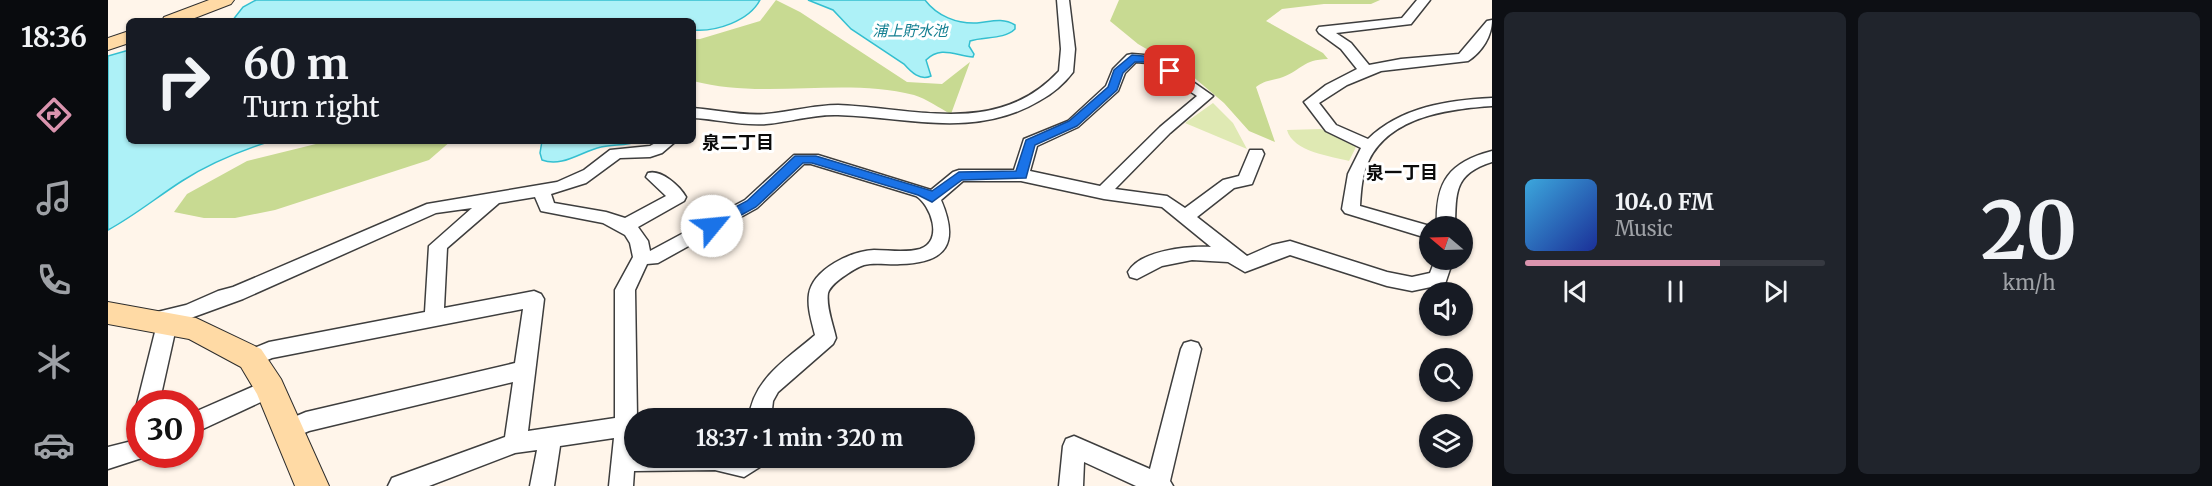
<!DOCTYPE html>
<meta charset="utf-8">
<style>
:root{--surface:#171b24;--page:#20242c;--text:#f1f3f6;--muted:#9ea1a6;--line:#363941;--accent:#da94ae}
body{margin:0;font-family:Merriweather,"Noto Sans JP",serif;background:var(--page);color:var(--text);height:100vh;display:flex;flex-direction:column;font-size:22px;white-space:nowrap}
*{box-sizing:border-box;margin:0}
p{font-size:20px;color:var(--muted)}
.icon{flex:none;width:33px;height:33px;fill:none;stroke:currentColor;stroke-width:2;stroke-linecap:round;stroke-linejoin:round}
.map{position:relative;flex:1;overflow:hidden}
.drawer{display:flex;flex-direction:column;gap:12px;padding:12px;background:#0d0f14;width:720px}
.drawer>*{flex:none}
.banner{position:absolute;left:18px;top:18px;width:570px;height:126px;border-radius:9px;box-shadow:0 2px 4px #0004;background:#171b24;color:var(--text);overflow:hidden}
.needle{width:39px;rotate:289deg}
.tools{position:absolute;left:1311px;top:216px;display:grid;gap:12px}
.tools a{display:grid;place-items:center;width:54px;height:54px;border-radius:50%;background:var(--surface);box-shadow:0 2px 4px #0004;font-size:30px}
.speed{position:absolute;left:18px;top:390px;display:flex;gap:12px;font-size:30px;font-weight:700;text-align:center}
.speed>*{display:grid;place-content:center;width:78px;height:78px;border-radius:50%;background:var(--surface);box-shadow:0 2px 4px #0004;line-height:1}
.speed .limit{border:9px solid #d22;background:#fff;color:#111}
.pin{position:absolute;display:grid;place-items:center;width:51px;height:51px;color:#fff;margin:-26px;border-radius:12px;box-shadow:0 3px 9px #0006}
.me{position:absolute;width:66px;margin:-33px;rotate:62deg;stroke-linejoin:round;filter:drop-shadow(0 0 4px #0008)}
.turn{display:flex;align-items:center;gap:21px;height:126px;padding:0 18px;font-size:27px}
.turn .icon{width:78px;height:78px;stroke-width:2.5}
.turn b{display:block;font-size:42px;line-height:51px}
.drawer .widget{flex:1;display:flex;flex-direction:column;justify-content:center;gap:9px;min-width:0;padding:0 21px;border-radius:9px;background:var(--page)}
.drawer .dial{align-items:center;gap:0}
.dial b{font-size:78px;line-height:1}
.song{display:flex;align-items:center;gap:18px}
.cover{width:72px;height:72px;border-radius:9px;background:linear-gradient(135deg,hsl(200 70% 55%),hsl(230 70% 35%))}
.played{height:6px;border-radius:3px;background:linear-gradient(90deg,var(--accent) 65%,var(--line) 65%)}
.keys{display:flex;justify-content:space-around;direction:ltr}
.drawer .tiles{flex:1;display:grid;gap:12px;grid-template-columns:repeat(2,1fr)}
.trip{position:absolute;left:516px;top:408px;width:351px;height:60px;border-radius:30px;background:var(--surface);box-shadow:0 2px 4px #0004;font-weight:700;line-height:60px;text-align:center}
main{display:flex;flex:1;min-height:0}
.tabs{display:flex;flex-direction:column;width:108px;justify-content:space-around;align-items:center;background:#090b0e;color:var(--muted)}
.tabs .icon{width:42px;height:42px}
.tabs .selected{color:var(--accent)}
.tabs b{font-size:27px;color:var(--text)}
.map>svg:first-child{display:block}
.green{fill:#dfe9b3}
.forest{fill:#c8da92}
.water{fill:#adf1f7;stroke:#33bfd0;stroke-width:1.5}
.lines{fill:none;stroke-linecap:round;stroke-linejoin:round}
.street-casing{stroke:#3e3e3e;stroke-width:3}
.secondary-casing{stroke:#2d2d2d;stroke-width:2}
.street{fill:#fff;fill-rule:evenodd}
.secondary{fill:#ffdaa5;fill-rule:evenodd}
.route{fill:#1a73e8;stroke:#114b97;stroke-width:1.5}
.labels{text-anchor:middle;stroke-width:6;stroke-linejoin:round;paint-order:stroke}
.far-water-label{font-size:15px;font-style:italic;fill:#137f91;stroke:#fff}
.neighbourhood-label{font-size:18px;font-weight:bold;fill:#0b0b0b;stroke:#fff}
</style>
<main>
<nav class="tabs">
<b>18:36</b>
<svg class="icon selected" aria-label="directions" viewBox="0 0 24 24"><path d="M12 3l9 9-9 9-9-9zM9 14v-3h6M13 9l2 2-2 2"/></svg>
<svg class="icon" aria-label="music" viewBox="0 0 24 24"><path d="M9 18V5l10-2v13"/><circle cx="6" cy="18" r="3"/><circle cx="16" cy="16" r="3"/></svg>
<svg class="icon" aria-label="phone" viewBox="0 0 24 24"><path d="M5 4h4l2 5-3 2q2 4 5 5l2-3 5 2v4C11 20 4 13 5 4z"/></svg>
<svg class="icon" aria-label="climate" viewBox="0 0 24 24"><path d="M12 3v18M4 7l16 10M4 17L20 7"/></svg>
<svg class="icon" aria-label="car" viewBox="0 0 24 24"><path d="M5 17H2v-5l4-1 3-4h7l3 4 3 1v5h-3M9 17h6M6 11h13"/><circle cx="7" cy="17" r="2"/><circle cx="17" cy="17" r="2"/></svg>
</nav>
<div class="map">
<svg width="1384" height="486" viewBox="0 0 1384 486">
<rect width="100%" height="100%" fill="#fff5ea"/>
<!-- green -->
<g class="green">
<path d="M1105,103L1125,123L1139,149L1077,123Z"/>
<path d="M1213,129L1248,147L1241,161C1223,156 1185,152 1179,130Z"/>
</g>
<!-- forest -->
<g class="forest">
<path d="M668,0L692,12L799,82L834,84L862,62L843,114C831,108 819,99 806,95C734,77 658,100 585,81V39H592L652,21Z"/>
<path d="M1011,0H1272L1263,4H1216L1174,9L1158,21L1215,53L1220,59C1194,60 1195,69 1175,77C1164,81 1157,80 1148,87L1167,142L1141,131L1116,103L1083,75L1030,44L1002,21Z"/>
<path d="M220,141H343L321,160L167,210L127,218H96L66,212L79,194L139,161Z"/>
</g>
<!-- water -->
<g class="water">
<path d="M148,0H652C641,21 608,32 585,30V21H124L135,7Z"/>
<path d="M700,0H817C829,16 849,24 869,23C882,22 894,17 907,25V29C896,40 876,36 862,41L861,46L866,54L865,57C848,56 833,45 818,60L823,76C812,81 803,72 796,64L743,29L725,10Z"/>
<path d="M21,50V141H163C132,151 102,163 74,181C49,197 26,216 0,230V56Z"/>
<path d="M434,141H531C519,146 505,144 493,147C474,151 454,168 434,160L432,153Z"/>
</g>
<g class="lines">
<!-- street casing -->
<g class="street-casing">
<g id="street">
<path d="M949,0H961L967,49L965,72C956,84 944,94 931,101C867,139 799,117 730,115C705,114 682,122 658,124C633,126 609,119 585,118V108C609,110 634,116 658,114C682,112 706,105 730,105C808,108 890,137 951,71L953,49Z"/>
<path d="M1309,0H1322L1303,24L1228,33L1243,43L1261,65L1293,59L1351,54L1379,21L1384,20C1384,36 1374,52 1360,61L1273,71L1239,85L1211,103L1228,125L1260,139C1293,107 1340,100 1384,98V106C1341,109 1283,116 1261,160C1254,174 1253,190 1252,206L1322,226V239L1237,213L1234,209L1240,174L1253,148L1218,131L1196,102L1218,85L1249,69L1233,49L1211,33L1209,30L1211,27L1294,18Z"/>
<path d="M1024,54L1048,56L1105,96L1062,133L1007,189L1059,196L1077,208L1115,180L1131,176L1142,150H1154L1156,154L1144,184L1126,188L1089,217L1139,256L1164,245L1182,241L1279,272L1304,277L1322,273L1327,260H1345L1337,284L1304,291L1279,286L1182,255L1137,272L1120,262L1084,260L1054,266L1029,279L1022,277L1020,272C1032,250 1080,246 1103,247L1054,207L996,199L913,181H855L833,200C851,242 840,263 792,264C781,265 767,262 756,265C747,268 739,274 732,279C727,283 722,287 720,293C718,307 725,324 728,338L725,344L670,392L665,401L663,418H641C645,379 679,359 707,335C704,322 699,308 701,294C705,269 743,251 766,250C781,250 797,253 812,249C836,241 823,205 808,196L703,164H696L649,208L550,263L539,264L527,290L529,418H526V458H658L655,465L636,477L607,470L526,471L525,486H501L506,438L452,446L446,486H422L429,450L407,453L321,486H280L284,478L397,437L405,382L201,431L180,440L172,437L169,430L172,423L198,412L407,363L415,309L164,358L143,367L136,364L133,358L136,352L161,342L317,312L321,246L364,208L328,213L135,299L69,323L51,404H32V409L29,404L48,328L41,326L38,320L41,314L78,305L110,291L125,287L319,204L449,182L476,170L502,150L542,146L551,141H568L554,153L542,157L512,158L478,183L443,194L446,203L498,212L517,218L558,196L538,177L540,173C553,169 572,186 578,197L576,201L530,227L540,241L542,251L637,200L686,155H710L823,190L845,172L851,170H906L916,139L960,121L998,86L1005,69L1019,55ZM1028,62L1040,63L1089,96L1052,127L992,186L922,171L929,146L970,127L1010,91L1017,73ZM427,197L433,211L495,223L517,235L522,243L525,257L507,290V418L420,431L436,299L433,294L426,291L336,308L339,248L391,203Z"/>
<path d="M1384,151V162C1346,174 1348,192 1347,226H1329C1327,182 1341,162 1384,151Z"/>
<path d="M1083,341L1090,343L1093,349L1062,481L1065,486H1028L976,462L975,486H951L955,446L958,439L966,436L1042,469L1073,349L1076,343Z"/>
<path d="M162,379L170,382L173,388L170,394L82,435V414Z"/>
<path d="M32,439V454H41L40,456L0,469V447Z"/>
</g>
</g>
<!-- secondary casing -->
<g class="secondary-casing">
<g id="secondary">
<path d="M101,0H126L123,4L79,21H54L56,17Z"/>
<path d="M21,31V43L0,50V38Z"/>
<path d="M0,302L88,318L153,349L173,379L221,486H187L149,394L133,367L81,339L0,324Z"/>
</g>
</g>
<!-- street -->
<use href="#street" class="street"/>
<!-- secondary -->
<use href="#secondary" class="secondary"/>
</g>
<!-- route -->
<path class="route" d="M1024,55L1047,57L1067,71L1062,74L1041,62H1027L1015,73L1009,90L969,126L927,145L918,178L854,180L824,202L810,195L704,163H695L648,207L608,229L604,230L597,226L599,222L639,201L687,156H708L824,191L851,172L908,171L918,140L961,121L1000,87L1006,70Z"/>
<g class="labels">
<!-- far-water labels -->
<g class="far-water-label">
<text x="802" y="36">浦上貯水池</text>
</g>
<!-- neighbourhood labels -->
<g class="neighbourhood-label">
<text x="630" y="149">泉二丁目</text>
<text x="1294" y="179">泉一丁目</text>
</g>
</g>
</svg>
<div class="tools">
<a><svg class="needle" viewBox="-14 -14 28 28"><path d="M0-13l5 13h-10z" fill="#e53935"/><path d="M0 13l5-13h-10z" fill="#9ea1a6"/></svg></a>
<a><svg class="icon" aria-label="sound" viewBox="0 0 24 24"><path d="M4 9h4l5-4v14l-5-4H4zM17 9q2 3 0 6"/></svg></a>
<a><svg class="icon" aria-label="search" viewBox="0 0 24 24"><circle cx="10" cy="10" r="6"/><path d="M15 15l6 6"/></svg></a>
<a><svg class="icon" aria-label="layers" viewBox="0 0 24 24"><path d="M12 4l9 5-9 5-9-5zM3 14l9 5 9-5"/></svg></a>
</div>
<div class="speed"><div class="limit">30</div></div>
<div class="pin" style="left:1062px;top:71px;background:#d93025"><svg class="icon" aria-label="arrive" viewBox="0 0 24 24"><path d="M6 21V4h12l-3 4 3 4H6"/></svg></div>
<svg class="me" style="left:604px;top:226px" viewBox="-20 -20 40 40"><circle r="19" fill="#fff"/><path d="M0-13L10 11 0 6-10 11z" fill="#1a73e8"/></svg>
<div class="trip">18:37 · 1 min · 320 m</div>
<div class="banner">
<div class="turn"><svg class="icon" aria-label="right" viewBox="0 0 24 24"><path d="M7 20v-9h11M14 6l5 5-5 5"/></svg><div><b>60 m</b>Turn right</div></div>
</div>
</div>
<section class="drawer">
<div class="tiles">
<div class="widget">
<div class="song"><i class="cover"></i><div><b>104.0 FM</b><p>Music</p></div></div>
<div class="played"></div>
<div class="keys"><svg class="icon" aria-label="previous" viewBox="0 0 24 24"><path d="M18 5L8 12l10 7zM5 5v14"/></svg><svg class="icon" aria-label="pause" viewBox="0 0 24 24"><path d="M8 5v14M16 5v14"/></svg><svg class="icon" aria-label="next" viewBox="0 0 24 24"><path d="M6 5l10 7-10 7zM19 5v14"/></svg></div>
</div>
<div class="widget dial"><b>20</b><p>km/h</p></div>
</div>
</section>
</main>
